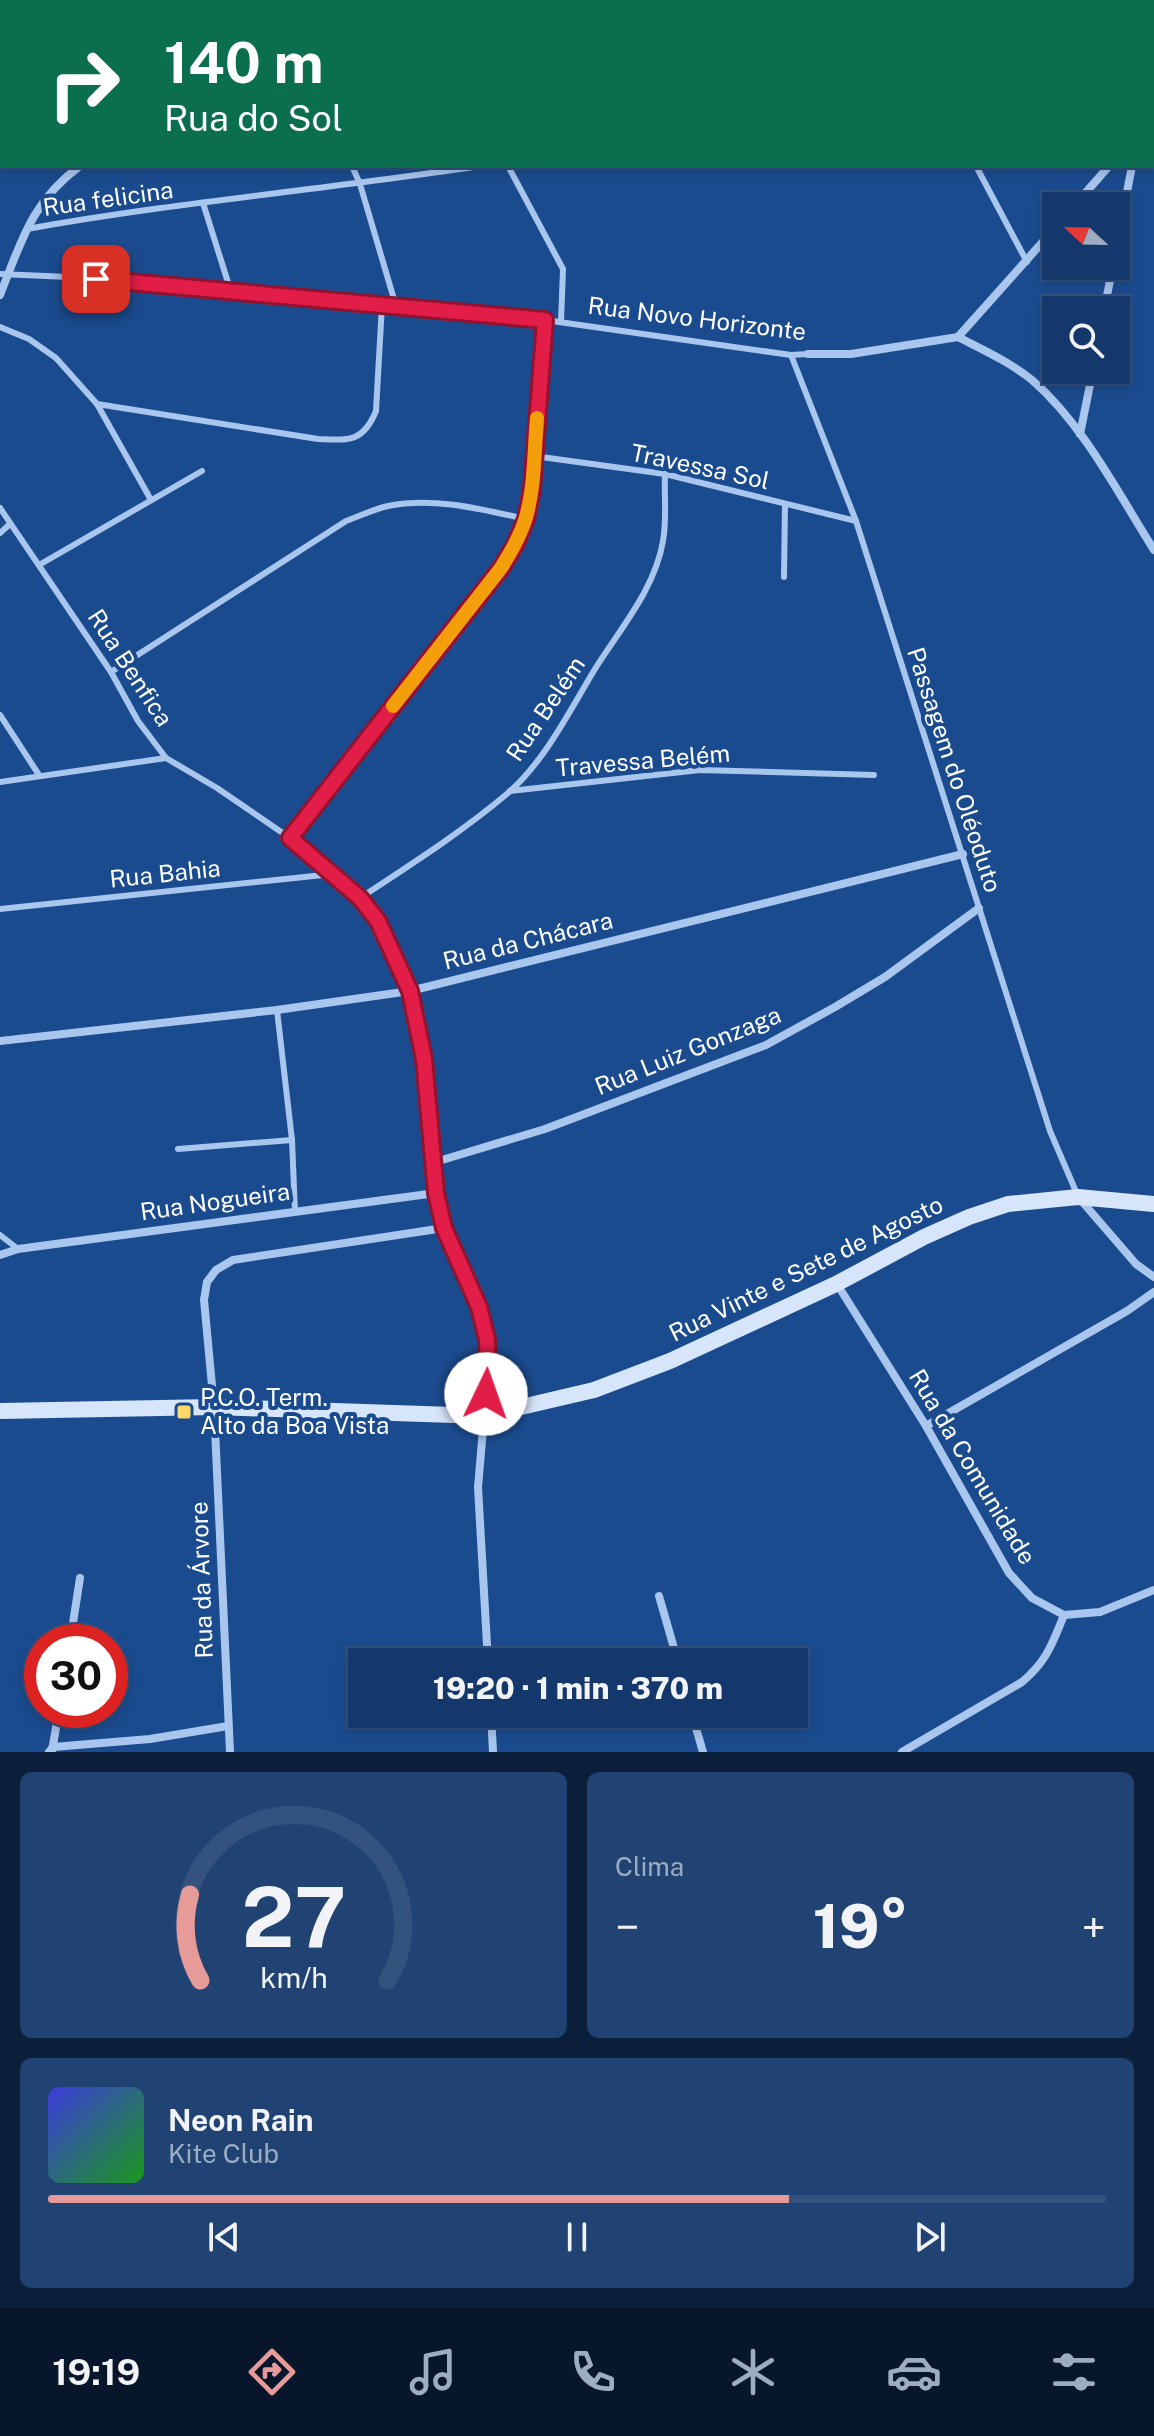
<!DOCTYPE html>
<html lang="pt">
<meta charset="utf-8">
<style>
:root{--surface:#14386b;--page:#214373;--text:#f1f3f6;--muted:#9dacc1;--line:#33527e;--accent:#e69b98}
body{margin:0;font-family:"Public Sans",sans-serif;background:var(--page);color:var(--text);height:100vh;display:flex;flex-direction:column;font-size:30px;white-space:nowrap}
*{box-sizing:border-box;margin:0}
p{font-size:26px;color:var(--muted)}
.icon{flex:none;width:44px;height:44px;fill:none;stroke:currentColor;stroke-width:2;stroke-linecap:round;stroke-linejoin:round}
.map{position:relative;height:1752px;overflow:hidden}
.side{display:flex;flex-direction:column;gap:20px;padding:20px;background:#0b1f3b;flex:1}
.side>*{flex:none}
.banner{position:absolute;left:0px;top:0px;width:1154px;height:168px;box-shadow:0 4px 12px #0003,0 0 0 2px var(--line);background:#0b6e4f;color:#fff;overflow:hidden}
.needle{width:52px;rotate:292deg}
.buttons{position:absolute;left:1042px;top:192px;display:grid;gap:16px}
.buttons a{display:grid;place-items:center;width:88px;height:88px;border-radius:0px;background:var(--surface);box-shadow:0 4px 12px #0003,0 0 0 2px var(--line);font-size:40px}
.speed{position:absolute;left:24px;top:1624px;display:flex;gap:16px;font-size:40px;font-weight:700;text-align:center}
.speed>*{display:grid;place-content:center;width:104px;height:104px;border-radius:50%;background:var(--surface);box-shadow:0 4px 12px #0003,0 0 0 2px var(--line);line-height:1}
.speed .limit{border:12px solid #d22;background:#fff;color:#111}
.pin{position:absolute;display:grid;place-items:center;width:68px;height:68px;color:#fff;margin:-34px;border-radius:16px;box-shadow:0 4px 12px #0006}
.me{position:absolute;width:88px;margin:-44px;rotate:3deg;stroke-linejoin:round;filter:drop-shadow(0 0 6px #0008)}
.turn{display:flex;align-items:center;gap:28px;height:168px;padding:0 32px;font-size:36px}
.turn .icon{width:104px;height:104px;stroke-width:2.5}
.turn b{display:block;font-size:56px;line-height:68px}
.big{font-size:60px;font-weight:800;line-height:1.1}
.side .widget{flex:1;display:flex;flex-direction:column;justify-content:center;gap:12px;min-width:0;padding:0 28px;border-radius:12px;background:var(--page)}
.side .dial{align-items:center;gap:0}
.dial svg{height:208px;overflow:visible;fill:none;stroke:var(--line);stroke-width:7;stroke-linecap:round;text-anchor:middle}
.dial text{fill:var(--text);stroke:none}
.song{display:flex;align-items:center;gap:24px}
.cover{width:96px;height:96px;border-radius:12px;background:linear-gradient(135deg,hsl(240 70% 55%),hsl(120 70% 35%))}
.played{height:8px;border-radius:4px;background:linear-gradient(90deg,var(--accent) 70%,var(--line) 70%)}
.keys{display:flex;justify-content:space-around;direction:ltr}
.heat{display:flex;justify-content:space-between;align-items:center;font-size:44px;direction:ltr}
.side .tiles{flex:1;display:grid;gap:20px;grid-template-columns:1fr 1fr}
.widget:last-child{grid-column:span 2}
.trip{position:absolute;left:348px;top:1648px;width:460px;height:80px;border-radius:0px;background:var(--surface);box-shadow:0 4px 12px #0003,0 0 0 2px var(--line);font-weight:800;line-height:80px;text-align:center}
.tabs{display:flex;height:128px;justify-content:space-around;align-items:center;background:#08162b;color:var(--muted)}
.tabs .icon{width:56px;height:56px}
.tabs .selected{color:var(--accent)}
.tabs b{font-size:36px;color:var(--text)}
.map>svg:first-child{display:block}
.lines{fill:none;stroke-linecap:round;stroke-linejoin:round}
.lane{stroke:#a9c6ee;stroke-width:6}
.street{stroke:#a9c6ee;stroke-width:8}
.secondary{stroke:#d6e5fa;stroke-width:16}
.route-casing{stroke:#92132f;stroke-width:20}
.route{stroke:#e11d48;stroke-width:14}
.slow{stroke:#f59e0b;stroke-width:14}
.poi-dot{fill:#fed767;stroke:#1b4b8f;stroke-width:3}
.labels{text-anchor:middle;stroke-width:8;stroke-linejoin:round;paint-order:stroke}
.street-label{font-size:24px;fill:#fff;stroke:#1b4b8f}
.poi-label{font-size:24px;fill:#fff;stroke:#1b4b8f;text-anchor:start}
</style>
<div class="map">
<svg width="1154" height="1752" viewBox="0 0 1154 1752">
<rect width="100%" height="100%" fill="#1b4b8f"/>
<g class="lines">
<!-- lane -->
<g class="lane">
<path d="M278,0L279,2"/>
<path d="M437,0V2"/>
<path d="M889,0L890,2"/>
<path d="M1074,0L1075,2"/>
<path d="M112,2V0"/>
<path d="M582,2L592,0"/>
<path d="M352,166L360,184L396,306"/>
<path d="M508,166L563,269L561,322"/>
<path d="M976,166L1027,262"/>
<path d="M203,203L231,292"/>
<path d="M27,229C177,202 329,189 480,166"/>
<path d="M0,274L69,277L545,320L791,355L808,354"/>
<path d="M0,327L29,339L56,358L97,404L318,439C348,440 363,443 376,411L382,305"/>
<path d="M791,355L856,521L1050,1131L1077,1194"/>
<path d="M97,404L151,500"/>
<path d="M534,456L665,474L856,521"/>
<path d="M0,508L111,672L138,721L166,758L217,788L290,838L360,898L378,921L410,991"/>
<path d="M0,533L10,524"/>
<path d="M39,565L202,471"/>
<path d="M784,577L785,504"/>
<path d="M111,672L346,521C360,516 374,509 388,506C435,497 480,509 526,519"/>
<path d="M0,715L39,775"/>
<path d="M0,782L166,758"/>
<path d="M510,791L700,770L874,775"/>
<path d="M290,838L501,568L515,545L526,519L532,489L545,320"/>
<path d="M360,898C410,865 462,832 508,793C545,761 570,710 595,669C620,629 655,589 663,541C667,520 664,496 665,474"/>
<path d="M0,909L333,874"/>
<path d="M277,1010L292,1140L295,1212"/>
<path d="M178,1149L292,1140"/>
<path d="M0,1235L18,1249"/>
</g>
<!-- street -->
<g class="street">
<path d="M1152,104L1154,100"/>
<path d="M1074,206L1109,166"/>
<path d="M1116,249L1132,166"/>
<path d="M0,295C21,242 32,201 80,166"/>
<path d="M1104,310L1113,266"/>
<path d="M958,337C983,350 1010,362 1032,380C1083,424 1118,493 1154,550"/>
<path d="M808,354H851L958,337L1056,227"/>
<path d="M1080,434L1093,370"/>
<path d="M410,991L424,1059L436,1193L444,1228L479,1307L487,1339L488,1372L478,1487L488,1662"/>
<path d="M0,1041L277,1010L410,991L963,854"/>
<path d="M432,1163L545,1129L766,1045L835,1007L885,977L979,908"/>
<path d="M1079,1198L1136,1264L1154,1277"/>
<path d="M0,1255L18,1249L436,1193"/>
<path d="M837,1284L926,1426L1009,1573L1032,1598L1064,1615L1100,1612L1154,1590"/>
<path d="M926,1426L1127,1311L1154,1292"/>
<path d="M659,1596L678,1662"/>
<path d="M70,1642L80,1578"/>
<path d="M491,1714L493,1752"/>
<path d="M692,1714L703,1752"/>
<path d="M52,1751L59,1710"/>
<path d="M49,1752L53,1747L150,1739L228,1726"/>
<path d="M230,1752L214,1407L204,1300L207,1282L216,1270L233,1260L444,1228"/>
<path d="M902,1752L1022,1682C1047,1661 1052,1644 1064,1615"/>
</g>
<!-- secondary -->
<path class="secondary" d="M0,1411L214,1407L483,1416L594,1390L670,1361L836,1284L924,1237L969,1217L1008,1204L1078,1197L1154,1204"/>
</g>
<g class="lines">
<!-- route casing -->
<g class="route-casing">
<path id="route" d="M96,279L545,320L532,489L526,519L515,545L501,568L290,838L360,898L378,921L410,991L424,1059L436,1193L444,1228L479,1307L487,1339L488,1372L486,1394"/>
</g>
<!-- route -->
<use href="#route" class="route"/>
<!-- slow -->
<path class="slow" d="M393,706L501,568C511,552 521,535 526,517C535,486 534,451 537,418"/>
</g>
<!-- markers -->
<rect class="poi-dot" x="176" y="1404" width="16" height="16" rx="4"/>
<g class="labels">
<!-- street labels -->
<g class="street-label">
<text transform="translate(108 199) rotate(-8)" y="8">Rua felicina</text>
<text transform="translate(697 319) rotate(7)" y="8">Rua Novo Horizonte</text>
<text transform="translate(700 467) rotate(12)" y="8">Travessa Sol</text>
<text transform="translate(130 668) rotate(57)" y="8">Rua Benfica</text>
<text transform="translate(546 709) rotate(-56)" y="8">Rua Belém</text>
<text transform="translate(643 761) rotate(-5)" y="8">Travessa Belém</text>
<text transform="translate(954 770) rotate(72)" y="8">Passagem do Oléoduto</text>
<text transform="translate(165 874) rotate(-6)" y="8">Rua Bahia</text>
<text transform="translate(528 941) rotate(-14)" y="8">Rua da Chácara</text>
<text transform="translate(688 1051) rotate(-22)" y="8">Rua Luiz Gonzaga</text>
<text transform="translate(215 1202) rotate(-8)" y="8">Rua Nogueira</text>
<text transform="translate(806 1269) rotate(-26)" y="8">Rua Vinte e Sete de Agosto</text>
<text transform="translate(972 1467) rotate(59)" y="8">Rua da Comunidade</text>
<text transform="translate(202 1580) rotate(-92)" y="8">Rua da Árvore</text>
</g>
<!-- poi labels -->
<g class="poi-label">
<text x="200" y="1406">P.C.O. Term.<tspan x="200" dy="28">Alto da Boa Vista</tspan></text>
</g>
</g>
</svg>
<div class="buttons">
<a><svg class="needle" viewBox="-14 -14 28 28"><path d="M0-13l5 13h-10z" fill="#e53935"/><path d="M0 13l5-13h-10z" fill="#9dacc1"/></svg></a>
<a><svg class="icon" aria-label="search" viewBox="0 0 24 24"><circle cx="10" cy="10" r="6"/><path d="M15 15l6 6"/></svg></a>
</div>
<div class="speed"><div class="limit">30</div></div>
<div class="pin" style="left:96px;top:279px;background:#d93025"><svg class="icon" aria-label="arrive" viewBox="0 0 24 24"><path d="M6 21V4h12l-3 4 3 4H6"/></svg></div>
<svg class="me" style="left:486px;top:1394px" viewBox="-20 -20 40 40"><circle r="19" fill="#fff"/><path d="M0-13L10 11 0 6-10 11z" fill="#e11d48"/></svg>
<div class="trip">19:20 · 1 min · 370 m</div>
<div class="banner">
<div class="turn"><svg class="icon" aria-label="right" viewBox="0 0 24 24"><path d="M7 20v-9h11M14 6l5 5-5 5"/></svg><div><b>140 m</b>Rua do Sol</div></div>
</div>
</div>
<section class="side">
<div class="tiles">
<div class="widget dial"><svg viewBox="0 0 100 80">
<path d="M14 69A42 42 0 1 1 86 69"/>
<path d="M14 69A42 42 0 0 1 10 36" stroke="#e69b98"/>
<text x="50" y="56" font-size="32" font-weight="700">27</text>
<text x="50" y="72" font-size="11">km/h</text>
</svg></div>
<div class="widget"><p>Clima</p>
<div class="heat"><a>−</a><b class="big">19°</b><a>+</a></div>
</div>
<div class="widget">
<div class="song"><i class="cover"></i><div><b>Neon Rain</b><p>Kite Club</p></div></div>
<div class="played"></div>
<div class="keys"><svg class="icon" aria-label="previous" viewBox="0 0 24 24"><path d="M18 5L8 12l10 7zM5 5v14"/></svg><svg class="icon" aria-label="pause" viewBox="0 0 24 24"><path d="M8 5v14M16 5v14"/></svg><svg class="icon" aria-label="next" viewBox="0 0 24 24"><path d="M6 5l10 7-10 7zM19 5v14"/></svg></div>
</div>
</div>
</section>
<nav class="tabs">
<b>19:19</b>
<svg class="icon selected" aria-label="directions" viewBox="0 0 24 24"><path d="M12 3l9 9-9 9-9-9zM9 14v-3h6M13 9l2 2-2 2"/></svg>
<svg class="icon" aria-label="music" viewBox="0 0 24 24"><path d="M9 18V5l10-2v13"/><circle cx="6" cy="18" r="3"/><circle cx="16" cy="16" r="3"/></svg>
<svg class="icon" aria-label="phone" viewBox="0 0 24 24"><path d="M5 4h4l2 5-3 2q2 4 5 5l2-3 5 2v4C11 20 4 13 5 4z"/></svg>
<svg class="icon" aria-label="climate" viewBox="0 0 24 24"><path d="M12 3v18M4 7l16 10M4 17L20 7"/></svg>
<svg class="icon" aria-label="car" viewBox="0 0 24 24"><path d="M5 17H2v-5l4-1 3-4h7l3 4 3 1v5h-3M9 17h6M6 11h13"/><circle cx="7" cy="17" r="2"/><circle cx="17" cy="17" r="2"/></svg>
<svg class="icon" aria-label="filters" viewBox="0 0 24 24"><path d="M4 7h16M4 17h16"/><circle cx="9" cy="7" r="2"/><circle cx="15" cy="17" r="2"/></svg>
</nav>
